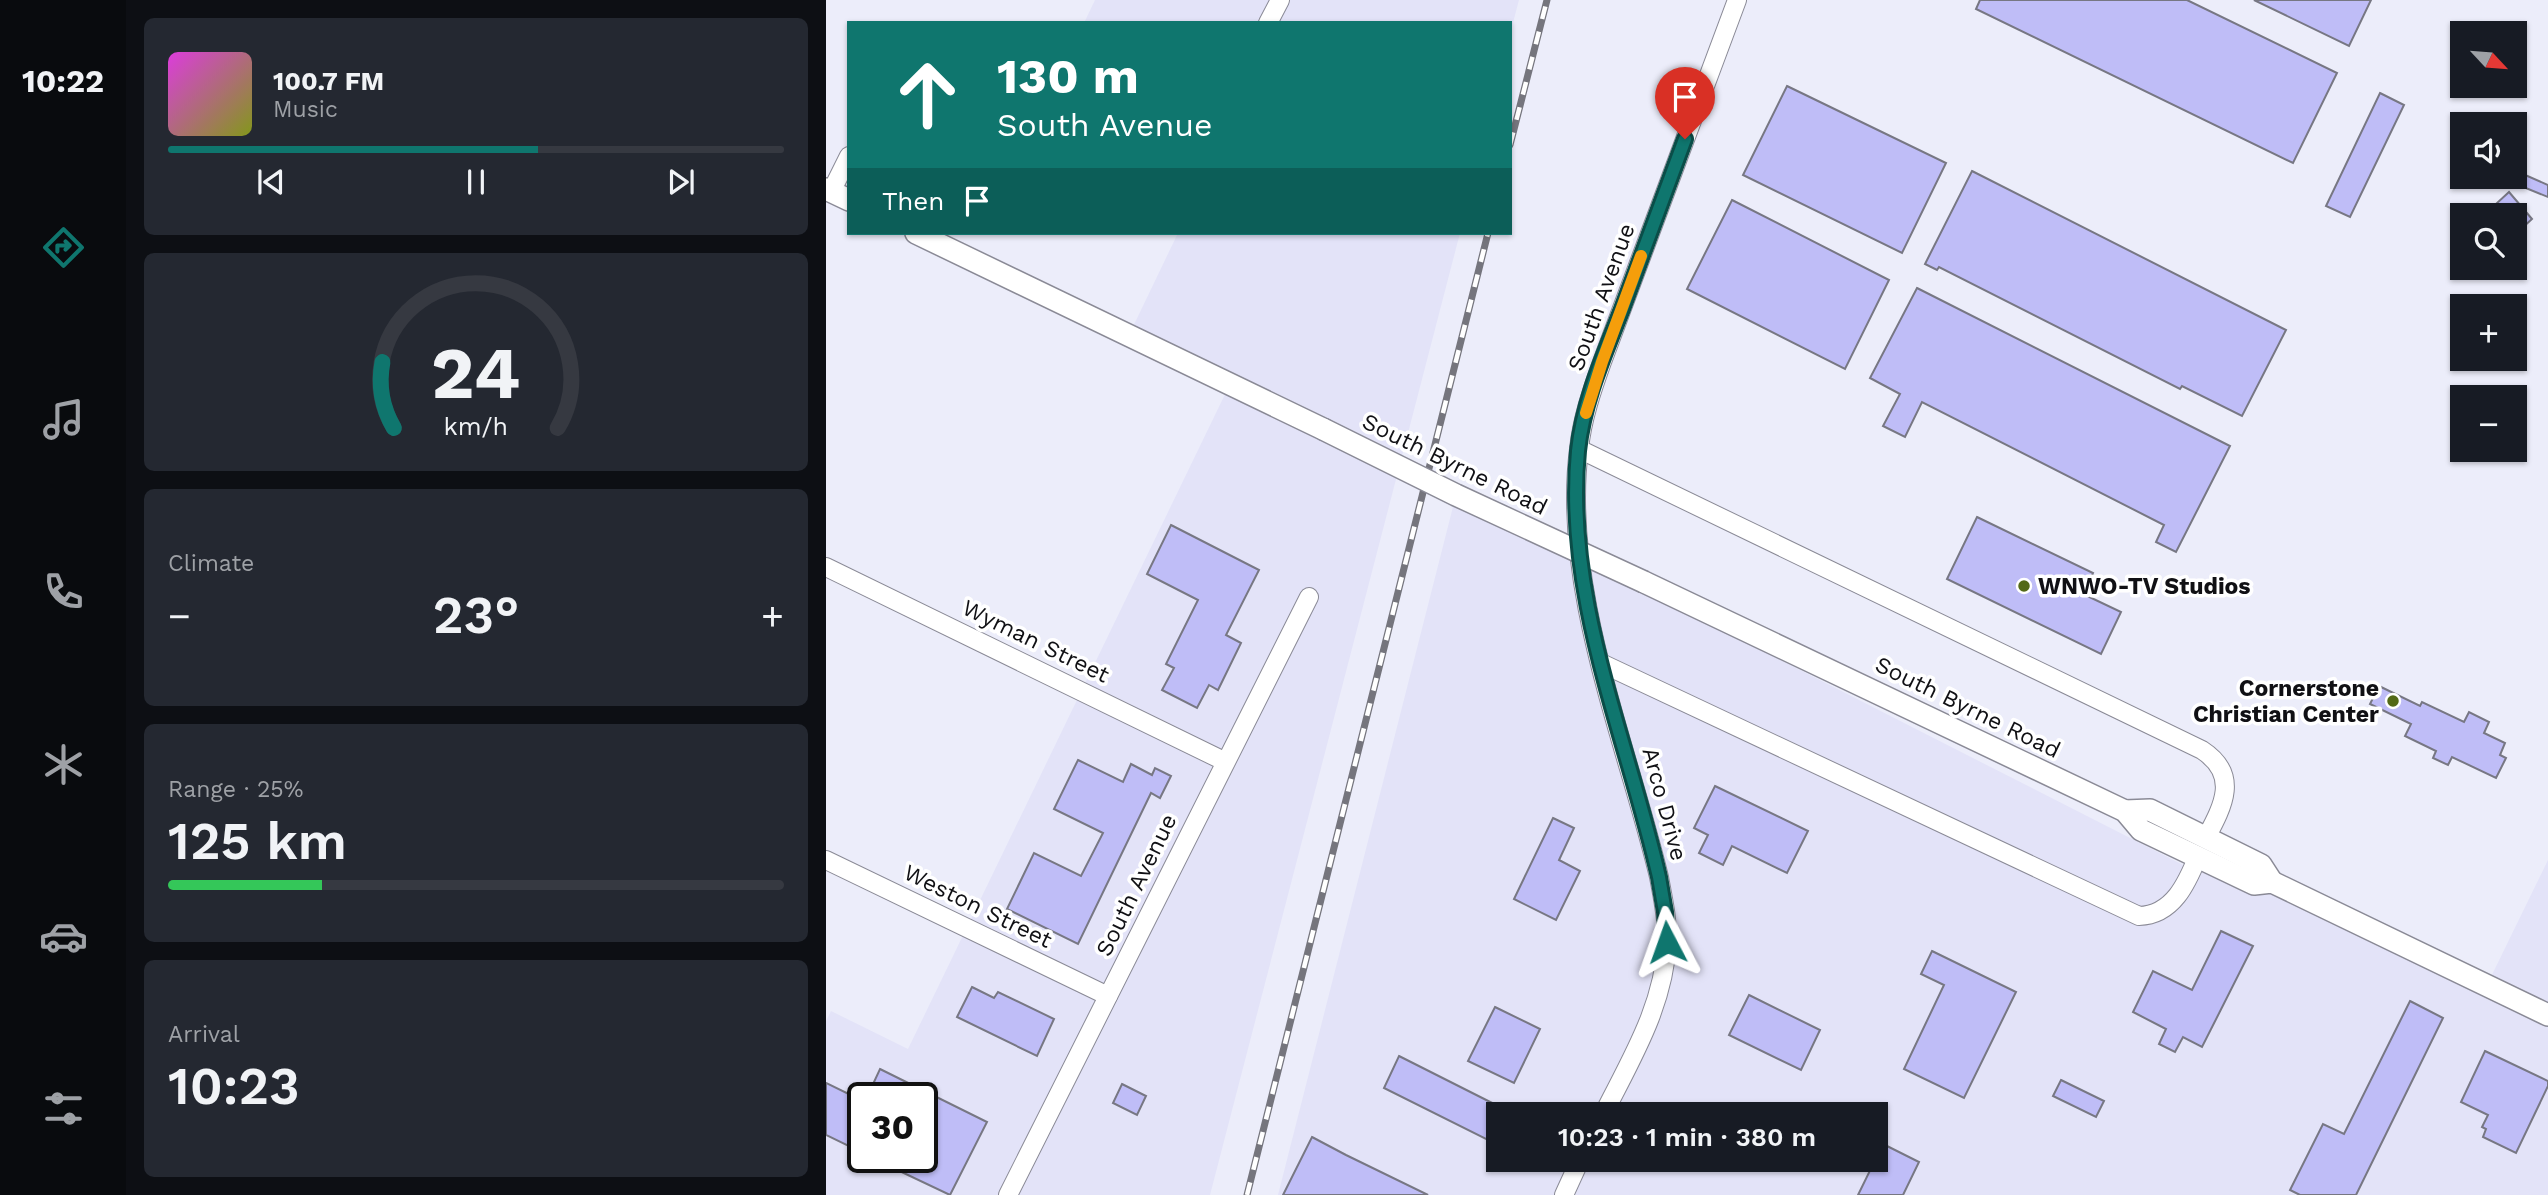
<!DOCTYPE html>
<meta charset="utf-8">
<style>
:root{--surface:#171b24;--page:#242831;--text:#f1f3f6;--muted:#9ea1a6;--line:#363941;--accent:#0f766e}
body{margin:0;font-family:"Work Sans",sans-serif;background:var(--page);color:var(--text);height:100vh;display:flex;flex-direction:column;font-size:26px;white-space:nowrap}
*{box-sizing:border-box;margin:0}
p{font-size:23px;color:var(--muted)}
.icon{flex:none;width:38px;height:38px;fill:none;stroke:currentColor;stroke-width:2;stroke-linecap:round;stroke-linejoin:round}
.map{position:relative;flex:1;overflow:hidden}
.details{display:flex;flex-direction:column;gap:18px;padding:18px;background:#0d0f14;width:700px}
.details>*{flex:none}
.guide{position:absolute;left:21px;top:21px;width:665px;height:214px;border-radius:0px;box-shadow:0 2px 5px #0004;background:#0f766e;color:#fff;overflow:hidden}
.needle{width:46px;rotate:116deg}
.fabs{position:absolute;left:1624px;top:21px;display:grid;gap:14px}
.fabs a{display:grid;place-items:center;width:77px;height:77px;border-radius:0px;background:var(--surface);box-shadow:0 2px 5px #0004;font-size:35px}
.speed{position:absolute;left:21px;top:1082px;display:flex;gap:14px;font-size:35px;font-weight:700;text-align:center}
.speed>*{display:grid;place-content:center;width:91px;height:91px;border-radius:50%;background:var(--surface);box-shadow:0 2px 5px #0004;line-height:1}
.speed .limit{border:4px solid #111;border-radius:10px;background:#fff;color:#111}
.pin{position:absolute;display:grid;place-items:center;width:60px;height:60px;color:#fff;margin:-72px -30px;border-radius:50% 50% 50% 0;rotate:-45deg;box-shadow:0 0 7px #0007}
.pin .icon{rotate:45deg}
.me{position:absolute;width:77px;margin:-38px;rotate:356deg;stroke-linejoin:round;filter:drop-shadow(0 0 5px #0008)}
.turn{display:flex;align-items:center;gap:24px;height:147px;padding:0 35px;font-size:32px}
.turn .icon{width:91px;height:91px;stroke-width:2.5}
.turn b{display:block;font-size:49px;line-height:60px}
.then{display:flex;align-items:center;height:66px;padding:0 35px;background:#0003;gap:14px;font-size:26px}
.big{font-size:52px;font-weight:600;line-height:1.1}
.details .card{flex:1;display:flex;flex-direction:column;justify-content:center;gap:10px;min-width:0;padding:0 24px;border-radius:10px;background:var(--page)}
.details .dial{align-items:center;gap:0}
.dial svg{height:182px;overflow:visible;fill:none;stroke:var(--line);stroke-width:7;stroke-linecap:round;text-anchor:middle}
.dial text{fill:var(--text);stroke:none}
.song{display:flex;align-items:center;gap:21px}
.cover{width:84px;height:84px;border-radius:10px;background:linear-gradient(135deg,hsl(300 70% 55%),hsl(70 70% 35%))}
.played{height:7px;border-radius:4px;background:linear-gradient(90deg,var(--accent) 60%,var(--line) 60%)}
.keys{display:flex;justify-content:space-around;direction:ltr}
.heat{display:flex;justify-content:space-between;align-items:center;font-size:38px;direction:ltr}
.charge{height:10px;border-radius:5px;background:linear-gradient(90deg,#34c759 25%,var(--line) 0)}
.trip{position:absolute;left:660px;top:1102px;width:402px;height:70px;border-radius:0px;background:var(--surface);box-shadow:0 2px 5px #0004;font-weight:600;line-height:70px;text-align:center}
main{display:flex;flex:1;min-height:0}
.tabs{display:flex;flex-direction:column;width:126px;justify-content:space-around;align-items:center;background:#090b0e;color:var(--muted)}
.tabs .icon{width:49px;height:49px}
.tabs .selected{color:var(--accent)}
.tabs b{font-size:32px;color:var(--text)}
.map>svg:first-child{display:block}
.built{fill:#e3e3f8;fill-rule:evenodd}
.building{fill:#bfbdf7;stroke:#777783;stroke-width:2}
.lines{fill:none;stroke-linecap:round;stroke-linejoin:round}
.minor-casing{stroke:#8a8a96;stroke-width:20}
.major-casing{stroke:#8a8a96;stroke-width:24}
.minor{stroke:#fff;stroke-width:18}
.major{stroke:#fff;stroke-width:21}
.rail-casing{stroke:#75757d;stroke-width:7}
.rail{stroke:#fff;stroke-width:4.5;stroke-dasharray:13;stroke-linecap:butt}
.major-bridge-casing{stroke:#8a8a96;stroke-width:24;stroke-linecap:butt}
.major-bridge{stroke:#fff;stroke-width:21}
.route-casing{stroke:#0a4d48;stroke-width:18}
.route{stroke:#0f766e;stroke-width:12}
.slow{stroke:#f59e0b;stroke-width:12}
.poi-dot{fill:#536917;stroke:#fff;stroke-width:2.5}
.labels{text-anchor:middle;stroke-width:7;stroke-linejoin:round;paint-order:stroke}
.street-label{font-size:23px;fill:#101014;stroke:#fff}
.poi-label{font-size:23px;font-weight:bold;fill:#101014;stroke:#fff;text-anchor:start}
</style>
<main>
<nav class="tabs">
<b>10:22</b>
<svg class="icon selected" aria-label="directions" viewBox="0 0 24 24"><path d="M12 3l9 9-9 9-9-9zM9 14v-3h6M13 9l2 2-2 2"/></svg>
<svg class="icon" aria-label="music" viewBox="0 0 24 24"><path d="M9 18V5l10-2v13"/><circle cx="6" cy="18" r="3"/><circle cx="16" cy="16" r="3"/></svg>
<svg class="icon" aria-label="phone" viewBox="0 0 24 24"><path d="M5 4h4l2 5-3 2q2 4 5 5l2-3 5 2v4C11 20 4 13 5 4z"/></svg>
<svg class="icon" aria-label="climate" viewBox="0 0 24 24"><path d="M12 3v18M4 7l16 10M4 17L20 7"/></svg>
<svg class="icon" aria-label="car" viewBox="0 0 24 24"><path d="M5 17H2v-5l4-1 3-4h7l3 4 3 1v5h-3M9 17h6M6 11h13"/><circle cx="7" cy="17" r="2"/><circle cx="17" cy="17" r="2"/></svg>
<svg class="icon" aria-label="filters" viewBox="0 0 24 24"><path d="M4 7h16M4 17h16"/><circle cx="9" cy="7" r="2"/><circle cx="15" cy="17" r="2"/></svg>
</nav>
<section class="details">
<div class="card">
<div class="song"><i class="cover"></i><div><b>100.7 FM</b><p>Music</p></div></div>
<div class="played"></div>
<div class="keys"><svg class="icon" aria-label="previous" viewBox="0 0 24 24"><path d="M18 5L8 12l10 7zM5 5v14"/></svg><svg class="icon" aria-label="pause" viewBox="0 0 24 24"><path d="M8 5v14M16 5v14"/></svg><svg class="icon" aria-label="next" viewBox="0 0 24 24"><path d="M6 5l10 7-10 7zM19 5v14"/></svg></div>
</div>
<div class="card dial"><svg viewBox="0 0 100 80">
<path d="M14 69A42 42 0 1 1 86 69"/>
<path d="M14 69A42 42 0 0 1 9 40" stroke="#0f766e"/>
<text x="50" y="56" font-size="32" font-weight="700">24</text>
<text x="50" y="72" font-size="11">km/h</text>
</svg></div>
<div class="card"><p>Climate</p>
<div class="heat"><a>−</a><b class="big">23°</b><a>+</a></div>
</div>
<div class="card"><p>Range · 25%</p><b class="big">125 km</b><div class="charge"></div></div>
<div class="card"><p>Arrival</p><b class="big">10:23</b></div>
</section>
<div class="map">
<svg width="1722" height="1195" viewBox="0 0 1722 1195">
<rect width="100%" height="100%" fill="#ecedfa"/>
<!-- built -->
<g class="built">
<path d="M269,0H693L684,34V23H258Z"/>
<path d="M352,233H634L384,1195H0V1021L5,1011L82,1049L404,384L303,335ZM37,1097H96V1157H37Z"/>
<path d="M630,495L1365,869L1511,913L1661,985L1722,860V1195H452ZM672,1115H1050V1160H672Z"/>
</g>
<!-- building -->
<g class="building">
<path d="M1154,0H1361L1511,73L1467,163L1150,9Z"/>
<path d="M1428,0H1545L1523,46Z"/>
<path d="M961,86L1120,163L1076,253L917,175Z"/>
<path d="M1554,93L1578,105L1524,217L1500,206Z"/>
<path d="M1146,171L1460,330L1416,416L1356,386L1354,389L1113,267L1111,270L1099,264Z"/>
<path d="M1690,171L1722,185V197L1685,182Z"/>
<path d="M1683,192L1706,219L1694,230L1689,224V215H1681L1671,203Z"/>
<path d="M906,200L1063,280L1019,369L861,289Z"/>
<path d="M1091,288L1404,446L1350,552L1330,542L1338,525L1096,402L1079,437L1057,426L1074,394L1044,378Z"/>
<path d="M1151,517L1267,573L1257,594L1295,612L1275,654L1121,579Z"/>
<path d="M345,525L433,570L400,635L415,643L392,690L383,685L371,708L336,690L348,668L340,664L372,600L321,574Z"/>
<path d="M1553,686L1594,706L1596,702L1638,722L1643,712L1663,722L1658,733L1679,743L1674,755L1680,758L1670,778L1626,757L1622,765L1607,758L1610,751L1579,736L1585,724L1544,704Z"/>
<path d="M252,760L297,782L305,764L326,775L329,768L345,776L334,798L325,793L252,944L181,909L208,853L255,876L277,833L228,809Z"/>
<path d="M889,786L982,831L961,873L906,846L897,865L873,853L882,835L868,828Z"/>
<path d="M727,818L748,828L733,860L754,871L730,920L688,899Z"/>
<path d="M1395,931L1427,946L1376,1047L1357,1037L1349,1052L1333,1044L1340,1029L1307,1012L1327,971L1366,990Z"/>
<path d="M1106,951L1190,992L1138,1098L1078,1069L1118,985L1095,974Z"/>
<path d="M146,987L168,998L172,992L228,1019L211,1056L131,1017Z"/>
<path d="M923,995L994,1030L975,1070L903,1035Z"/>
<path d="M1584,1001L1617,1018L1530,1195H1474L1464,1190L1497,1124L1518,1134Z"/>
<path d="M669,1007L714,1029L688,1083L642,1061Z"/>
<path d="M1659,1051L1722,1081V1086L1690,1153L1657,1137L1660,1129L1656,1127L1662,1115L1635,1102Z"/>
<path d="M573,1056L690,1115H672V1145L558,1088Z"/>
<path d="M54,1069L161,1122L124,1195L44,1157H96V1097H41Z"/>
<path d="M1235,1080L1278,1101L1270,1117L1227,1096Z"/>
<path d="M0,1083L37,1101V1153L0,1135Z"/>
<path d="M296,1084L320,1096L311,1115L287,1103Z"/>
<path d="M486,1137L520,1155L602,1195H457Z"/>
<path d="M1057,1144L1093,1162L1077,1195H1032Z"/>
</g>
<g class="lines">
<!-- minor casing -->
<g class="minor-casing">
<g id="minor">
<path d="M442,23L454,0"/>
<path d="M5,192L23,156"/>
<path d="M753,449L1376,750C1414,775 1397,806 1380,838"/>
<path d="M0,567L398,761"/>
<path d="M775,663L1313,916C1347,915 1361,883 1372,856"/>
<path d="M0,860L282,996"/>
<path d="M777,1115C805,1059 838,1006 841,942C842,921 837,899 833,877C801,744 735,588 753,449C756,419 766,390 776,362L911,0"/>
<path d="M182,1195L483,597"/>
<path d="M738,1195L754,1160"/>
</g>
</g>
<!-- major casing -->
<g class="major-casing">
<g id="major">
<path d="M0,189L23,200"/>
<path d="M90,233L497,429"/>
<path d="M818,582L1299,811L1315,830L1428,884L1446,882L1722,1015"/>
<path d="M1299,811L1324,810L1435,865L1446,882"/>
</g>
</g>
<!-- minor -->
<use href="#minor" class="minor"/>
<!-- major -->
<use href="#major" class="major"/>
<!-- rail casing -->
<g class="rail-casing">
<g id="rail">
<path d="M684,145L721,0"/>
<path d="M421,1195L662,233"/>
</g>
</g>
<!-- rail -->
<use href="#rail" class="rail"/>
<!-- major-bridge casing -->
<g class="major-bridge-casing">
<path id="major-bridge" d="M497,429L630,495L818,582"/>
</g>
<!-- major-bridge -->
<use href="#major-bridge" class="major-bridge"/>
</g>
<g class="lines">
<!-- route casing -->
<g class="route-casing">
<path id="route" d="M841,942L839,912L833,877C801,738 738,597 752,451C757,402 778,355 796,309C817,253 838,196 859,139"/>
</g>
<!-- route -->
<use href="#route" class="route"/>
<!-- slow -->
<path class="slow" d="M760,413L776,362L815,256"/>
</g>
<!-- markers -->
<g class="poi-dot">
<circle cx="1198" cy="586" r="7"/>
<circle cx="1567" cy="701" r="7"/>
</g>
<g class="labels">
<!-- street labels -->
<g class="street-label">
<text transform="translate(775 297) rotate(-70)" y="8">South Avenue</text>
<text transform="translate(629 464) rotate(26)" y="8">South Byrne Road</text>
<text transform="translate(210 641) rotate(26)" y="8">Wyman Street</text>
<text transform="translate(1142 707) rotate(26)" y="8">South Byrne Road</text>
<text transform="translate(839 804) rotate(75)" y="8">Arco Drive</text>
<text transform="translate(310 885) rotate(-64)" y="8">South Avenue</text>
<text transform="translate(152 906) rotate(26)" y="8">Weston Street</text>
</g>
<!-- poi labels -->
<g class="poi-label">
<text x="1212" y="594">WNWO-TV Studios</text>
<text x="1553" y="696" text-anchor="end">Cornerstone<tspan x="1553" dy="26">Christian Center</tspan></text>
</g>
</g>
</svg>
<div class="fabs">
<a><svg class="needle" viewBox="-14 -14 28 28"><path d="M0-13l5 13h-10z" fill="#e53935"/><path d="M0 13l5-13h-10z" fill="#9ea1a6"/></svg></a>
<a><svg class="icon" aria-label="sound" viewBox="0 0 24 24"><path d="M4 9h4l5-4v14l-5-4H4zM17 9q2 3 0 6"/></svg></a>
<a><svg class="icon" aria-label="search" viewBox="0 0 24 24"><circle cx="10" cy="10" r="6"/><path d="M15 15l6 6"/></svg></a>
<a>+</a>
<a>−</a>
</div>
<div class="speed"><div class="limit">30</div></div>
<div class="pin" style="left:859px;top:139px;background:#d93025"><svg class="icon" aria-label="arrive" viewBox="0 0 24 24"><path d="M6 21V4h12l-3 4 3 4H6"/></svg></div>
<svg class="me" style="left:841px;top:942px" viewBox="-20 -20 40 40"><path d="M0-17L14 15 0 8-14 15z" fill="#0f766e" stroke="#fff" stroke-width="4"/></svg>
<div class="trip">10:23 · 1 min · 380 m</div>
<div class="guide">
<div class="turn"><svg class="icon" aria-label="ahead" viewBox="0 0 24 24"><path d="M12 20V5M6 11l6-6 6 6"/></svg><div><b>130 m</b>South Avenue</div></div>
<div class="then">Then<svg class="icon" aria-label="arrive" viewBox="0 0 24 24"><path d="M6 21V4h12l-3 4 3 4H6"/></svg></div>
</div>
</div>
</main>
